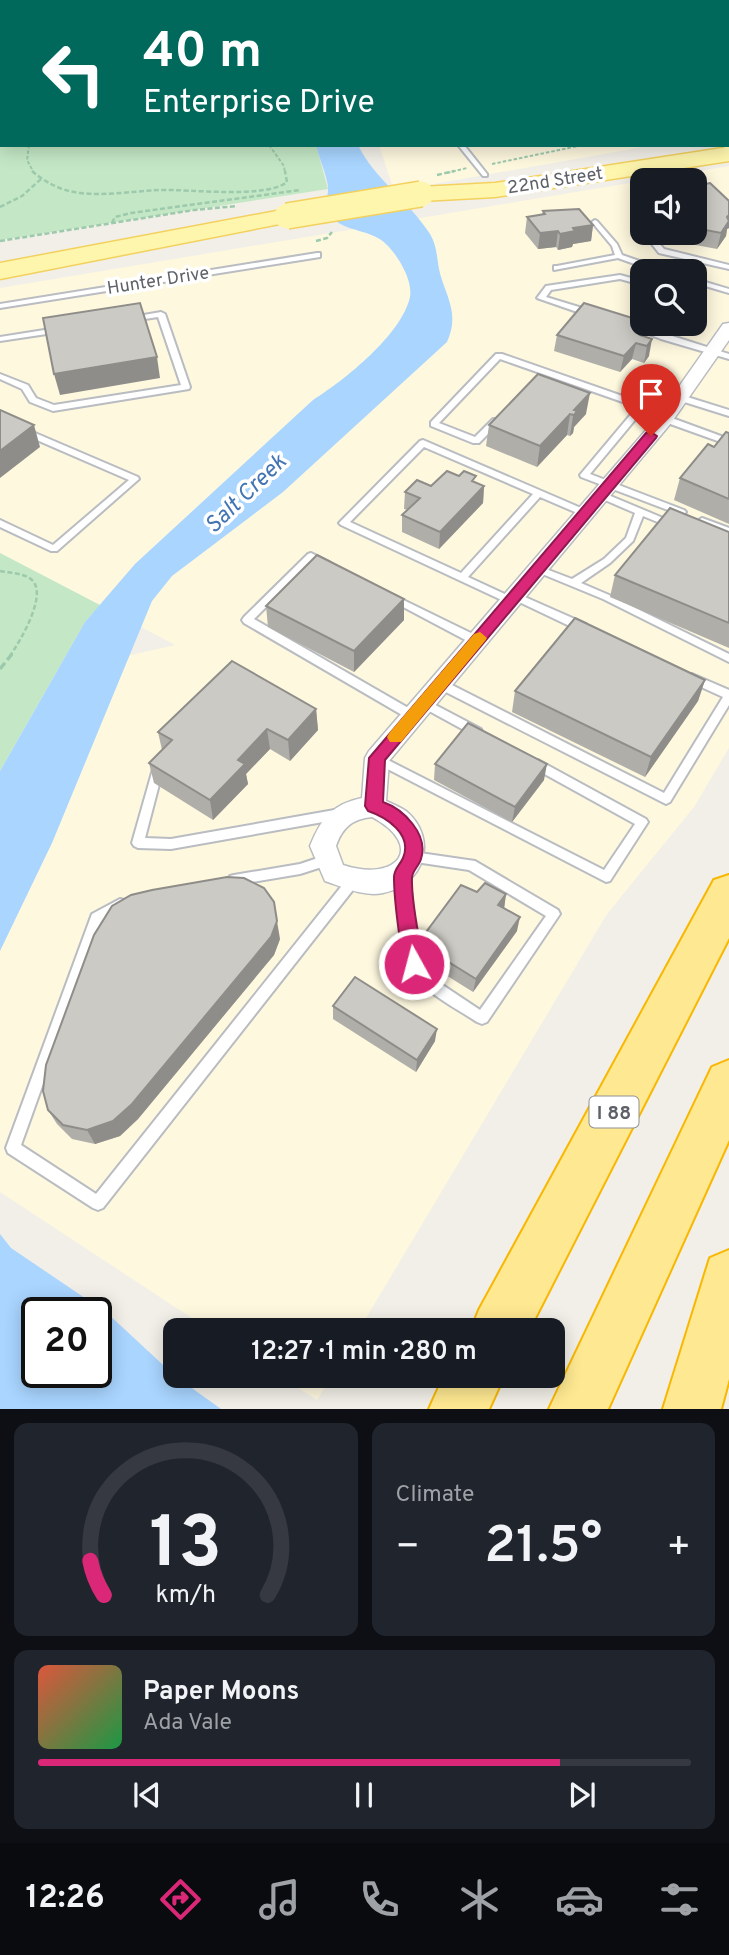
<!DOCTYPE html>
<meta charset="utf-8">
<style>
:root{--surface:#171b24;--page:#20242c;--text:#f1f3f6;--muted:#9ea1a6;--line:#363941;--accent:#db2777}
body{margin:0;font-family:Overpass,sans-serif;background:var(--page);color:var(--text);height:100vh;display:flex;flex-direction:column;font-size:26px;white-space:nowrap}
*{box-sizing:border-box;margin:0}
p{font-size:23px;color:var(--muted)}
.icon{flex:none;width:38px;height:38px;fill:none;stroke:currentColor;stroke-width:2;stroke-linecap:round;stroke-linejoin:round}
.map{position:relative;height:1409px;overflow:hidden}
.side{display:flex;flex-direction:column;gap:14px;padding:14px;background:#0d0f14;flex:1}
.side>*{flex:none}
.guide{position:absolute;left:0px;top:0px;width:730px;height:147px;box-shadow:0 4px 18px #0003;background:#00695c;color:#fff;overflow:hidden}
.controls{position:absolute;left:630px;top:168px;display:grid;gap:14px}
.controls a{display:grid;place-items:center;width:77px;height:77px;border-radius:14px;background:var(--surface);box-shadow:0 4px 18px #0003;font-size:35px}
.speed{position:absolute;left:21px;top:1297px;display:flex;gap:14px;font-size:35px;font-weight:700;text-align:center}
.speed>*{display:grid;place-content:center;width:91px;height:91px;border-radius:50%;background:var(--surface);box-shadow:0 4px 18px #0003;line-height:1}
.speed .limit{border:4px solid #111;border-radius:10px;background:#fff;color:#111}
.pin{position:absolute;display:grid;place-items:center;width:60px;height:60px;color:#fff;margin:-72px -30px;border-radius:50% 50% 50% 0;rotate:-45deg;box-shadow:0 0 7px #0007}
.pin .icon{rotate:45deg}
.me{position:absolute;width:77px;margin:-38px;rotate:353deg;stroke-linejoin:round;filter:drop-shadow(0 0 5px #0008)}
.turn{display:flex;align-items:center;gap:24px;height:147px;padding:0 28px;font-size:32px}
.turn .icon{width:91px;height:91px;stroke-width:2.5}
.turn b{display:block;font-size:49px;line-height:60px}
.big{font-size:52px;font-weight:600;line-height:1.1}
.side .widget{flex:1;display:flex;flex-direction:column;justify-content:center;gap:10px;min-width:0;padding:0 24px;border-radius:14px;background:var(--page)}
.side .dial{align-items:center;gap:0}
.dial svg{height:182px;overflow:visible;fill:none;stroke:var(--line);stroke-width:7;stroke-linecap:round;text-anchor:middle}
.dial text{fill:var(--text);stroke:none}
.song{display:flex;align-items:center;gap:21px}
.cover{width:84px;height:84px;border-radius:10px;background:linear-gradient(135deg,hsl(10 70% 55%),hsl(140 70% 35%))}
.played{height:7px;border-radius:4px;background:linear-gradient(90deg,var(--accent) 80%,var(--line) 80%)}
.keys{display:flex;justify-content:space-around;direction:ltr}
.heat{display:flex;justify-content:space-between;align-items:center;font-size:38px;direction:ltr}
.side .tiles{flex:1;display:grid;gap:14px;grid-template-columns:1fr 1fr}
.widget:last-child{grid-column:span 2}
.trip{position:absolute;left:163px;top:1318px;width:402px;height:70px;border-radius:14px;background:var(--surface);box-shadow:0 4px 18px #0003;font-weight:600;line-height:70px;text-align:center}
.tab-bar{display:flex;height:112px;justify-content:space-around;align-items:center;background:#090b0e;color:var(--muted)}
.tab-bar .icon{width:49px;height:49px}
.tab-bar .selected{color:var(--accent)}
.tab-bar b{font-size:32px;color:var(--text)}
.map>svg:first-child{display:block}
.commercial{fill:#fef8df;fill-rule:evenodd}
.green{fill:#c4e8c6}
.water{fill:#a9d5ff;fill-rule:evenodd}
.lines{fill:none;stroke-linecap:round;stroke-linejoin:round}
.lane-casing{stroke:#b9bcc1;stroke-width:4}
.street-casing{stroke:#b9bcc1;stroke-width:3}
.secondary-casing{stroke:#babdc3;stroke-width:3}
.primary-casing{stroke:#f3d15e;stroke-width:3}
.highway-casing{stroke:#f8b700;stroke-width:4}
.path-far2{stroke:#9dc9ac;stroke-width:2;stroke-dasharray:3.5 2;stroke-linecap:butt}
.path-far1{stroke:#9dc9ac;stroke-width:2.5;stroke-dasharray:5 2.5;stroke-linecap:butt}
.path{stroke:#9dc9ac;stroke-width:3.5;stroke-dasharray:8 3.5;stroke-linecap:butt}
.lane{fill:#fff;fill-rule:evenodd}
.street{fill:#fff;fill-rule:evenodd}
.secondary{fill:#fff;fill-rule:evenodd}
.primary{fill:#fff6ae;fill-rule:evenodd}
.highway{fill:#fee891;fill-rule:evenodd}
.primary-bridge-casing{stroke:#f3d15e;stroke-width:28;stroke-linecap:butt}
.primary-bridge{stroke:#fff6ae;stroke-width:25}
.wall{fill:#afaea9}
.shaded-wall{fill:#8f8d89}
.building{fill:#cccac4;stroke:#8f8d89;stroke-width:2}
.route{fill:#db2777;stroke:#8e194d;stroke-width:2}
.slow{fill:#f59e0b}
.labels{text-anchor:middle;stroke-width:7;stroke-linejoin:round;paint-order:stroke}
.far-street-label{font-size:18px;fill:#5e6268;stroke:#fff}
.shield{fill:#fff;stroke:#8e9195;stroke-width:2}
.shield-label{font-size:19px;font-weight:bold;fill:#5e6268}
.water-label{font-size:23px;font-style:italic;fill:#4374b3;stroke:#fff}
</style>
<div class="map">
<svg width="729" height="1409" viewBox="0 0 729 1409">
<rect width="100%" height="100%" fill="#f1efe7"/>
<!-- commercial -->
<g class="commercial">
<path d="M379,145H655L394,191Z"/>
<path d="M729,166V748L694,807L607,914L359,1330H210L0,1192V685L175,645L0,553V288L642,181V233H695V180H644ZM642,271H695V324H642Z"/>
<path d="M279,1376H332L317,1400Z"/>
</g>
<!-- green -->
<g class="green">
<path d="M0,0H266L268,2H2V145H316L328,189L0,240Z"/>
<path d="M0,553L100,605L85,622L0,771Z"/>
</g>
<!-- water -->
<g class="water">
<path d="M316,145H358C375,180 409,201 430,234C439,249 436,264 442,280C450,303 458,318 447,342L283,492L172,576L152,601L52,843L0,951V771L85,622L135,564L313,400C345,380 402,334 410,297C413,280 398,256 387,245C371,228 344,233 331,216C323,207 329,196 328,186C326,173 319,158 316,145Z"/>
<path d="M0,1234L11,1248L107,1313L175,1376L221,1409H0ZM96,1312V1372H37V1312Z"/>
</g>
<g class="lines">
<!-- lane casing -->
<g class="lane-casing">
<g id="lane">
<path d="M325,0H331L332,2H327Z"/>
<path d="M405,0H411L412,2H407Z"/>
<path d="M674,0H680L681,2H676Z"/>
<path d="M458,145H464L487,174V176H483Z"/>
<path d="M595,220L597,221L617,244L622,255L663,269V271H654L618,258L554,270V266H557L615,255L612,246L592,222Z"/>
<path d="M643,233H650L664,249L729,265V269L659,253Z"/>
<path d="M317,253H320V257L0,308V304Z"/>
<path d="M620,275L642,281V285L620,279L551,290L546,297L592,311V315H586L537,298L546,286Z"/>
<path d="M695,279L729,289V293L695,283Z"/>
<path d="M161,312L165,314L190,387L189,389L53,411L30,402L22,389L0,379V374L28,385L36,398L54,405L181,385L158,317L132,321L128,319L132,317Z"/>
<path d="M669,324H677L669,335L729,354V359L661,339L631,327L635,325L663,333Z"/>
<path d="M57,328L61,330L60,332L0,341V337Z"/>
<path d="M496,354H502L671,413L672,415L669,417L729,439V445L662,421L661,419L664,417L644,409L590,474L684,510L686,512L684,514L681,515L581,477L580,475L637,407L500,359L439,423L475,437L493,419H499V423L479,443H473L431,426V422Z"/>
<path d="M678,396H684L729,410V416L678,400Z"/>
<path d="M0,418L138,477L139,479L57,551H51L0,527V520L53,545L129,480L0,424Z"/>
<path d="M423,440L588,511L590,513L588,515H582L540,497L468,577L511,597L512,594H518L586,624L587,627L586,630H578L515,600L514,603H508L341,525L339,523L341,521L420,441ZM424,447L533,494L461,573L350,522Z"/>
<path d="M601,492L675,523L677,525L672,528L643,516L633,541L610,563L581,583L609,595L729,654V662L603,599L535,571L533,569L535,567L538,566L572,579L604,559L626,538L635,513L598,497V493Z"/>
<path d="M702,518L729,528V534L699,523L697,521Z"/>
<path d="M311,553L329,562L331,564L329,566H323L312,561L254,619L417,713L418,716L417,719H409L244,623L242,620L244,617L308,554Z"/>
<path d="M393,595L481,638L482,641L477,645L473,644L390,600L388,598Z"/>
<path d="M692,674L729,690V705L670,802L666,804L436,687L435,684L436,681H444L664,793L723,697L688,681L687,678L688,675Z"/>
<path d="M424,699L481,729L482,732L481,735H473L420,706L419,703L420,700Z"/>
<path d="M378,755L604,870L635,824L530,766L529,763L530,760H538L646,819L648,822L610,881L606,882L374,762L373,759L374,756Z"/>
<path d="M158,765L162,766L163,769L145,838L171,839L340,809L344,811L346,814L344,817L340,819L171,849L138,848L134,846L132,843L153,769L154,766Z"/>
<path d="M413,852L475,861L558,910L560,914L487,1022L482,1024L477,1022C453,1006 420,991 407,964L397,874L399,870L403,869L407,870L409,874L419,962L426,974L480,1010L546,916L469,870L409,861L407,857L409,853Z"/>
<path d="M327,855L331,856L333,860L331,864L300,874L234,885L230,884L228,880L230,876L234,875L300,864Z"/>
<path d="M352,877L356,878L358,882L356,886L103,1208L98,1210L93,1208L8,1153L6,1148L92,914L120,899L124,900L126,904L124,908L101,922L21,1145L96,1194L348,878Z"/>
</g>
</g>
<!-- street casing -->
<g class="street-casing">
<path id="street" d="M729,323V340L671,423L389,761L386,801C393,804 400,807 406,811C439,839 424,885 383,893C363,897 343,887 325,881L310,846C321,818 333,804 362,798L365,758L369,751L659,415L723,324ZM372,817C426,846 398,883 343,865L336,846C342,828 352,819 372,817Z"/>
</g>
<!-- secondary casing -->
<g class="secondary-casing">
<g id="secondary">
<path d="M557,0H573L575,2H558Z"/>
<path d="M729,138V150L720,145H728Z"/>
</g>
</g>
<!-- primary casing -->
<g class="primary-casing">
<g id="primary">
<rect x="728" y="111" width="1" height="12"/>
<path d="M729,147V161L495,197L421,201L413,199L409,194L413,189L421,187L495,183Z"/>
<path d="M287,209L295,211L299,216L295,221L0,279V263Z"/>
</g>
</g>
<!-- highway casing -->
<g class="highway-casing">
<g id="highway">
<path d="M729,875V938L529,1330H471L479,1310L714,880Z"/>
<path d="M729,1060V1140L608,1409H549L712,1067Z"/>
<path d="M729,1250V1379L721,1409H663L710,1258Z"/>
<path d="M444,1376H504L489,1409H429Z"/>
</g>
</g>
<!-- path-far2 -->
<g class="path-far2">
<path d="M29,0L32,2"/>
<path d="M236,0L238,2"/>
<path d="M543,0L545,2"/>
<path d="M10,2L14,0"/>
<path d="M29,145L27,160L34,173"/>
<path d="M269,145L284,166L285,173"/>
<path d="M492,164L583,145"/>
<path d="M447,173L467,168"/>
</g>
<!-- path-far1 -->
<g class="path-far1">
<path d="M32,171C46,183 62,191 80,193C107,196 134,191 160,190C189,189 266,199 287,182L285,171"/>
<path d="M437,175L454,171"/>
<path d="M0,207L22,196L41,179"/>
<path d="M112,223L115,217L131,213L300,190"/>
<path d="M0,241L194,210L237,206"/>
<path d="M316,241L327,238L332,232"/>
<path d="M0,571C10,573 24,573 32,580C48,595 20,641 10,656"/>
</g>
<!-- path -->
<path class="path" d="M0,669L12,654"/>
<!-- lane -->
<use href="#lane" class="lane"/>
<!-- street -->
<use href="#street" class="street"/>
<!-- secondary -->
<use href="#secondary" class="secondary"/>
<!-- primary -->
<use href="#primary" class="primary"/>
<!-- highway -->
<use href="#highway" class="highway"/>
<!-- primary-bridge casing -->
<g class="primary-bridge-casing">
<path id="primary-bridge" d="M287,216L421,194"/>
</g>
<!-- primary-bridge -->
<use href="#primary-bridge" class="primary-bridge"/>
</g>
<!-- wall -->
<g class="wall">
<path d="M695,186L729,201V228L727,229L726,236L717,249L685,243L676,239L677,235L674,233H695Z"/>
<path d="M543,211L593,225L591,241L573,244L572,247L558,250L556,247L538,249L525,233L527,217L542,214Z"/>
<path d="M649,324L646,337L649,356L644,363L632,359L620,372L554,351L557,335Z"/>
<path d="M538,374L586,414L574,427L573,433L570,436L567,435L537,467L486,446L489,425Z"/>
<path d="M729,433V524L674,500L680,478Z"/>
<path d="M475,482L484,486L483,503L439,549L402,532V515L408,510L404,509L405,492L431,486Z"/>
<path d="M729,532V648L610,597L615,575Z"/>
<path d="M266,606L404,620L354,672L268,627Z"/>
<path d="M705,680L698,701L645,777L512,712L515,691Z"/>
<path d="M316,709L318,730L290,761L270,749L246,774L248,784L213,820L154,783L149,763L162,750L158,732Z"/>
<path d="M435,764L544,780L512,822L434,780Z"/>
<path d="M477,892L506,894L504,908L517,931L473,992L417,957L418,943Z"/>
<path d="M280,939L274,955L138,1119L120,1136L95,1144L72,1139L57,1124L48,1110Z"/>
<path d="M333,1006L435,1041L416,1072L333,1019Z"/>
</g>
<!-- shaded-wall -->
<g class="shaded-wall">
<path d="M729,66V84H728V69Z"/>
<path d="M729,215V228L727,229L726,236L717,249L721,233L727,217Z"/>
<path d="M593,225L591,241L573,244L572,247L558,250L560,234L573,228Z"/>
<path d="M558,231L556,247L538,249L540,233Z"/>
<path d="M649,324L646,339L640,335Z"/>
<path d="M652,339L649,356L644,363L647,346Z"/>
<path d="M636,343L632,359L620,372L624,356Z"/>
<path d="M157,357L160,378L60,395L54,374Z"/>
<path d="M590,393L586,414L574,427L573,433L570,436L574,410Z"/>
<path d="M570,414L567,435L537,467L540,446Z"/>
<path d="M34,425L40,447L0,478V451Z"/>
<path d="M484,486L483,503L439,549L440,532Z"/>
<path d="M404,599V620L354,672V651Z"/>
<path d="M705,680L698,701L645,777L651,757Z"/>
<path d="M316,709L318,730L290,761L288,740Z"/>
<path d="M267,729L270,749L246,774L248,784L213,820L210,800L238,760Z"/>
<path d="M547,764L544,780L512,822L515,807Z"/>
<path d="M506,894L504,909L498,905Z"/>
<path d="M520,917L517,931L473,992L476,979Z"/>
<path d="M277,921L280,939L274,955L138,1119L120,1136L95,1144L87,1130Z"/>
<path d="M437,1029L435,1041L416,1072L417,1060Z"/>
</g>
<!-- building -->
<g class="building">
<path d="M446,0H511L513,2H448Z"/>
<path d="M729,27V66L728,28Z"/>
<path d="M710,183L729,201V215L727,217L729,221L721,233L695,228V186Z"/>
<path d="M579,209L593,225L573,228L575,231L560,234L558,231L540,233L527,217L545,214L543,211Z"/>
<path d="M140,303L157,357L54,374L43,318Z"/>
<path d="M584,303L642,321V324H648L640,335L652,339L647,346L636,343L624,356L557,335Z"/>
<path d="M538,374L590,393L574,410L577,411L574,415L570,414L540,446L489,425Z"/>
<path d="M0,410L34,425L0,451Z"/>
<path d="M726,432L729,433V499L680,478L708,444L714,447Z"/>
<path d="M447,471L459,476L464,471L476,476L472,481L484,486L440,532L402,515L420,498L405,492L417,480L431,486Z"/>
<path d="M670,508L729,532V623L615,575Z"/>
<path d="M317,555L404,599L354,651L266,606Z"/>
<path d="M575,618L705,680L651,757L515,691Z"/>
<path d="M232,661L316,709L288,740L267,729L238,760L245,764L210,800L149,763L172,740L158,732Z"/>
<path d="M468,723L547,764L515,807L435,764Z"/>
<path d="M227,877L244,878L264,888L274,902L277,921L271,937L132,1104L113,1121L87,1130L63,1125L48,1110L43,1091L46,1065L94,935L112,906L131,895L152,890Z"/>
<path d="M485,883L506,894L498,905L520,917L476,979L418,943L461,885L477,892Z"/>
<path d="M355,977L437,1029L417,1060L333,1006Z"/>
</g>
<!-- route -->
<path class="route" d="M651,432L657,436L656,438L385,760L383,802C403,809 429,834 421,859C419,866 412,871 412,878C411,903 420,938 423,964L420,970L414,972L407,970C400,954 394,896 394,877C394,869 400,865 403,858C413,834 386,817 368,811L365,806L369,758L646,433Z"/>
<!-- slow -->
<path class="slow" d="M480,632L487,638L485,641L401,742H390L387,737L390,732L474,634Z"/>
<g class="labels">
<!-- far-street labels -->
<g class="far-street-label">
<text transform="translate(555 180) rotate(-9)" y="6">22nd Street</text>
<text transform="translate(158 280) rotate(-9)" y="6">Hunter Drive</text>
</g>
<!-- shield labels -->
<rect class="shield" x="589.5" y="1096.5" width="49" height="31" rx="5"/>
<g class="shield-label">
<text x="614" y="1119">I 88</text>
</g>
<!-- water labels -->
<g class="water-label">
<text transform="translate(245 493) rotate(-44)" y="8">Salt Creek</text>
</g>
</g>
</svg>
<div class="controls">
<a><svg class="icon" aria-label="sound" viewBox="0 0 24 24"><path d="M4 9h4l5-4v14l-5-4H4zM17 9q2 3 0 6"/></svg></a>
<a><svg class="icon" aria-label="search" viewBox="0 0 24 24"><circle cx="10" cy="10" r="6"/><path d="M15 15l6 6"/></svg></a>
</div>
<div class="speed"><div class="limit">20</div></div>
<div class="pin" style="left:651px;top:436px;background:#d93025"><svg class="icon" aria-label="arrive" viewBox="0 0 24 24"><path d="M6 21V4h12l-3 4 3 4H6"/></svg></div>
<svg class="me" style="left:414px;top:964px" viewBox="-20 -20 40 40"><circle r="17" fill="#db2777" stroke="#fff" stroke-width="3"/><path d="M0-11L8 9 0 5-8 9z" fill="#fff"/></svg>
<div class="trip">12:27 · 1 min · 280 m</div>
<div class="guide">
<div class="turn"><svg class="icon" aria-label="left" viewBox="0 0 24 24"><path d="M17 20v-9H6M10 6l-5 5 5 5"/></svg><div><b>40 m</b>Enterprise Drive</div></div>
</div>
</div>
<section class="side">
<div class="tiles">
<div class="widget dial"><svg viewBox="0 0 100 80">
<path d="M14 69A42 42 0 1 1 86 69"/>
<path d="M14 69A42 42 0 0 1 8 54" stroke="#db2777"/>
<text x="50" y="56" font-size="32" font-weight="700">13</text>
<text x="50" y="72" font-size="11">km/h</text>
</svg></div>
<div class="widget"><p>Climate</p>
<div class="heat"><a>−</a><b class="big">21.5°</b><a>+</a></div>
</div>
<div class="widget">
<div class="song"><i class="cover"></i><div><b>Paper Moons</b><p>Ada Vale</p></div></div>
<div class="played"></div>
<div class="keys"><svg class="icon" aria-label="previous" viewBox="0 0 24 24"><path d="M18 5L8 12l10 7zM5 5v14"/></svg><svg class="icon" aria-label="pause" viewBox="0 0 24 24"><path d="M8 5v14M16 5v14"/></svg><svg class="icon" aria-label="next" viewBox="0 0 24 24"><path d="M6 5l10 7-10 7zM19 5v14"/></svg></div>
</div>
</div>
</section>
<nav class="tab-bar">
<b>12:26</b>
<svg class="icon selected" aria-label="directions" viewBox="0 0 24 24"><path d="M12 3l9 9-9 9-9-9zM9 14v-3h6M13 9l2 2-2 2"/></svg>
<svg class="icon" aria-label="music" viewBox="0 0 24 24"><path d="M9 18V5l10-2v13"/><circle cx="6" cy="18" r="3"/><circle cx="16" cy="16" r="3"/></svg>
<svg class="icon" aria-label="phone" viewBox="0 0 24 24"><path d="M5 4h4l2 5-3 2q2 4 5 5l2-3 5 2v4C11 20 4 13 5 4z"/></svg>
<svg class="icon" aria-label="climate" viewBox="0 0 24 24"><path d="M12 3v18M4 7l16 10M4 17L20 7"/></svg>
<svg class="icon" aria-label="car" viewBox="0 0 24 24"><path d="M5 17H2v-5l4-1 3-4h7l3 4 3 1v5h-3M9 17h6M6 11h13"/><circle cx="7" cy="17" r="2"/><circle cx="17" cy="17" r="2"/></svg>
<svg class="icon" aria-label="filters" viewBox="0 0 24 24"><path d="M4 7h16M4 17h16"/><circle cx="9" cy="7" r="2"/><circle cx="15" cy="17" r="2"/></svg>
</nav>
